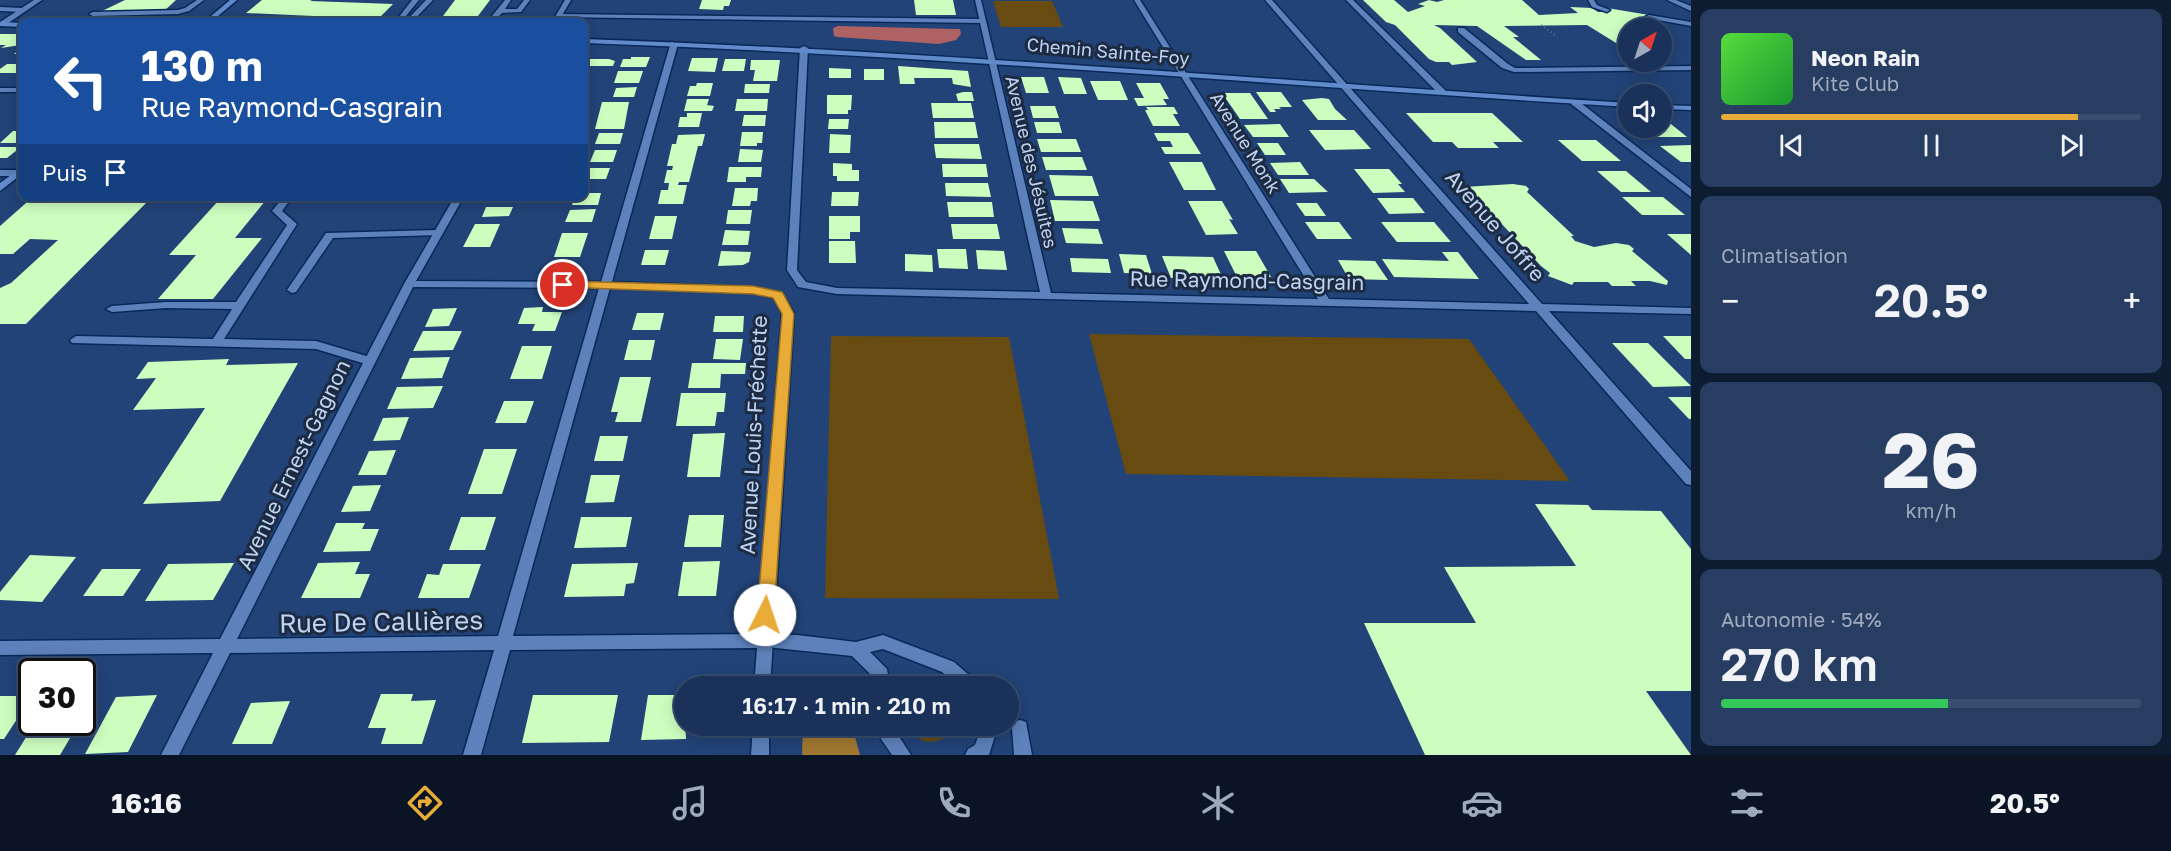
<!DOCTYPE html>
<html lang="fr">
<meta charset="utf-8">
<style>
:root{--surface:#1a3259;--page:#273e62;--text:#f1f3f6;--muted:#9faaba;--line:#384d6f;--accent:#e8ab37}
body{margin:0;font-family:"Golos Text",sans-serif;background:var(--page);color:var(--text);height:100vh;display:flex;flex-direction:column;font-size:22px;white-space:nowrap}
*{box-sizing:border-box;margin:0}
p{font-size:20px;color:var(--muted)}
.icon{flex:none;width:33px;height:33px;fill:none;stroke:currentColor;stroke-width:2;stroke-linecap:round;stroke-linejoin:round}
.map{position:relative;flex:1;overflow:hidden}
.drawer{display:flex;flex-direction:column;gap:9px;padding:9px;background:#0e1c31;width:480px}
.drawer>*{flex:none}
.guide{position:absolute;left:18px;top:18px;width:570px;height:183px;border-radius:12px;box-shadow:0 3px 15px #0003,0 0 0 2px var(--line);background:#1a4fa0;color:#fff;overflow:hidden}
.needle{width:39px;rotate:39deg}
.tools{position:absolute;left:1618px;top:18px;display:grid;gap:12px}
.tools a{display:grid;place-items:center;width:54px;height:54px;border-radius:50%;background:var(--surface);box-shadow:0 3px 15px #0003,0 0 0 2px var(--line);font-size:30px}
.speed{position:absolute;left:18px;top:658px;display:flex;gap:12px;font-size:30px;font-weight:700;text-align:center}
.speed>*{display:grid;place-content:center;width:78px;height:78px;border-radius:50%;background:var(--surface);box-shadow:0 3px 15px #0003,0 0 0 2px var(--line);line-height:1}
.speed .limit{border:3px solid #111;border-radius:9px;background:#fff;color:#111}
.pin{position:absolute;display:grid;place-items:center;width:51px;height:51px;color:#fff;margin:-26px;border:3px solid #fff;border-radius:50%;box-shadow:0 2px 6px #0007}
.me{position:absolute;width:66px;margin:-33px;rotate:4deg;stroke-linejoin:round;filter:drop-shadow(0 0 4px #0008)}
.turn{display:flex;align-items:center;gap:21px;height:126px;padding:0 24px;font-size:27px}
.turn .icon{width:78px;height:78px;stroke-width:2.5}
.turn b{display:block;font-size:42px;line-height:51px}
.then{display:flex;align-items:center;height:57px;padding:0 24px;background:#0003;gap:12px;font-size:22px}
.big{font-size:45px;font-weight:600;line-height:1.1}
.drawer .card{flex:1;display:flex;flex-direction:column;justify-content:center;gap:9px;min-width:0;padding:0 21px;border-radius:12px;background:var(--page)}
.drawer .dial{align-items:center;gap:0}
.dial b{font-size:78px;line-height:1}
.song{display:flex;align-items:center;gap:18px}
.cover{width:72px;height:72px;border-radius:9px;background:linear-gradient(135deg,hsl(110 70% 55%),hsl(130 70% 35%))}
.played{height:6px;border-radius:3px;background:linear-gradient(90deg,var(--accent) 85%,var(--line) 85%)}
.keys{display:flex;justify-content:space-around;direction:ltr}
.heat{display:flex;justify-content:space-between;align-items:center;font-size:33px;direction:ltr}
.charge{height:9px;border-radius:4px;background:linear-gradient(90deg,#34c759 54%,var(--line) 0)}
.trip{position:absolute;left:674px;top:676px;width:345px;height:60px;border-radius:30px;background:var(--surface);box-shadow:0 3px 15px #0003,0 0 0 2px var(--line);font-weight:600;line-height:60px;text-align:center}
.dock{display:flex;height:96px;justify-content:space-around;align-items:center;background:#0a1424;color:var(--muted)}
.dock .icon{width:42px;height:42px}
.dock .active{color:var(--accent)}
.dock b{font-size:27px;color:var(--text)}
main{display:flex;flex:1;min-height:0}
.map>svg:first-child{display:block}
.green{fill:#684b11}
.forest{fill:#9f7831}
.water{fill:#af6263}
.building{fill:#cdfec0}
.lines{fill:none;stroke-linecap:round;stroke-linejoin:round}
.service-casing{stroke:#072859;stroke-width:3}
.minor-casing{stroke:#072859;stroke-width:3}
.secondary-casing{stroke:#072859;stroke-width:3}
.path{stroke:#5f7ba6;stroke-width:2;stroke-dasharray:1 3;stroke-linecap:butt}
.service{fill:#5d81ba;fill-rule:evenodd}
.minor{fill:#5d81ba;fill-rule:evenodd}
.secondary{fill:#628bcc;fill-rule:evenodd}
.route{fill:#e8ab37;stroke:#976f24;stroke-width:1.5}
.labels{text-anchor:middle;stroke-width:6;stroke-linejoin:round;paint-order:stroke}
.far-street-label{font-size:18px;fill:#bfd3f2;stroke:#1c2b42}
.street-label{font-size:21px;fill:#bfd3f2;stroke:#1c2b42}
.near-street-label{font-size:26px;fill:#bfd3f2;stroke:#1c2b42}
</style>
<main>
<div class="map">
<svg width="1691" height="755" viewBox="0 0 1691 755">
<rect width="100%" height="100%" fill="#224377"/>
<!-- green -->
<g class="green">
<path d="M993,1H1052L1063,27H1001Z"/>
<path d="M1089,334L1469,339L1570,481L1126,474Z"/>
<path d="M831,336L1009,337L1059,599L825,598Z"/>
<path d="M911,726H949V736C933,744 917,746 911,726Z"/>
</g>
<!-- forest -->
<g class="forest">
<path d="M803,677L844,678L846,687H803Z"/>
<path d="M803,726H852L860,755H802Z"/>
</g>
<!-- water -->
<path class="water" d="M838,26L954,29H960L961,34L956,40L939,44L837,37L834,36L833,28Z"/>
<!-- building -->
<g class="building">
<path d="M125,0H176L163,12H100Z"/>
<path d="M262,0H312L310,1L393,4L378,19L246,13Z"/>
<path d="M455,0H490L478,16H443Z"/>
<path d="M702,0H731L729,6H724L723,10L699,9Z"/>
<path d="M914,0H953L956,15H916Z"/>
<path d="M1363,0H1394L1408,12L1425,6L1418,4L1429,0L1437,2L1444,0H1522L1539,15L1578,13L1570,7L1592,8L1598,12H1607V8L1649,15L1650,19L1654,20L1655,24L1649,28H1629V32H1619L1629,39V51L1587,25L1504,26L1519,37H1513L1541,60H1526L1477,26L1434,25L1440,28L1477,62L1452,65L1449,62H1436L1429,59L1395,25L1386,22Z"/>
<path d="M0,34H22L20,36H22V54H14L22,48H16L21,45L1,48L6,45H0Z"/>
<path d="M631,57H650L646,67H620L623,59H631Z"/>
<path d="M692,58H718L715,72L688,71Z"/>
<path d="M584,59H609L615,61L613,66H584Z"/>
<path d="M725,59H746L744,71H722Z"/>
<path d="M751,60H780L777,81H753L755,70H750Z"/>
<path d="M7,64H22V73H0V69Z"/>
<path d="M898,66L968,71L971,87L953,84L952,78H914L915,84H900Z"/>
<path d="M829,68L851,69V78H829Z"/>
<rect x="864" y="69" width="20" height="11"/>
<path d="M618,71H643L639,83H614Z"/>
<path d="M1021,77H1044L1049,93H1026Z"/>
<path d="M1058,77L1081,78L1087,94H1064Z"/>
<path d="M1090,81H1120L1128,100H1098Z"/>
<path d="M697,83H713L710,96H687L690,86H696Z"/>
<path d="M1136,83H1160L1169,99H1163L1167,105L1138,106L1134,98H1144Z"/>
<path d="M745,84H770L769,93H744Z"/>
<path d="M637,87L634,97H613L616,88Z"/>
<path d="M963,92H972L974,101H958L956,94Z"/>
<path d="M1256,92H1281L1292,107H1279L1281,109H1274L1276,112H1270Z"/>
<path d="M1222,93H1250L1268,119H1240Z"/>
<path d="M827,95H852L851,110H848V114H827Z"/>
<path d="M1322,98L1329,99L1335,109L1347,120H1318L1302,100Z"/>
<path d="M687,99H709L707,105L714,106L712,111H684Z"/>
<path d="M737,99H768L767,111H735Z"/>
<path d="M602,102H629L624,129H595Z"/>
<path d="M931,103H971L974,118H933Z"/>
<path d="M1030,106H1055L1059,118H1033Z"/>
<path d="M1146,107H1174L1178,114H1173L1180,126H1153L1145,110H1148Z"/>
<path d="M687,113H702L699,127H678L680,117H687Z"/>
<path d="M1406,113H1492L1523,142H1493L1499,148H1458L1452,142H1433Z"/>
<path d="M744,115H766L765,126H742Z"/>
<path d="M829,119H849L848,129H828Z"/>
<path d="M1662,120H1666L1687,137H1649L1638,128H1662Z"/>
<path d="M934,122H975L978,138H935Z"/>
<path d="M1034,122H1059L1062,133H1037Z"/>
<path d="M1280,124L1289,137H1253L1244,125Z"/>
<path d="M1309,130H1354L1371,149L1325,150Z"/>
<path d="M13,131H22V143H0Z"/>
<path d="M742,132H763L762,143H757V146H740Z"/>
<path d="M599,133H623L620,144H595Z"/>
<path d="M1154,133H1188L1201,154H1165L1161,147H1173L1170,141H1158Z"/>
<path d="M705,134L702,146H698L689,182H679L678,185H687L683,204H658L661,190H668L669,183H664L667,170H672L673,166H667L672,144H676L678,135Z"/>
<path d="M830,134L851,135L850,153H829Z"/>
<path d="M1037,139H1076L1081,152H1041Z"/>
<path d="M1558,140H1596L1621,161H1582Z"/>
<path d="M1257,143H1278L1286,155H1265Z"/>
<path d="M934,144H979L982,159L936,158Z"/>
<path d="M1691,145V162H1681L1660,146Z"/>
<path d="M0,147H21L7,158H0Z"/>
<path d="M740,149L763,150L761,162H738Z"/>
<path d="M595,150H617L613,162H590Z"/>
<path d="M1042,157H1082L1087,170H1046Z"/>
<path d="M1169,162H1202L1216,190H1184Z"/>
<path d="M1300,162L1309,175H1278L1270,163Z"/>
<path d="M833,163L852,164V170H859V181H837V176H833Z"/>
<path d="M942,164H986L988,177H943Z"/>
<path d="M729,167H762L761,177H746V182H727Z"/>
<path d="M585,168H610L606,179H584Z"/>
<path d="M1354,169H1389L1402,184H1398L1405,192L1373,193Z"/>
<path d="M1597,171H1626L1651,192H1621Z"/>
<path d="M1049,175L1092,176L1099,196H1055Z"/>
<path d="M1280,179H1314L1328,192L1289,193Z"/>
<path d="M945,183H988L991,197L946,196Z"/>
<path d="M1513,184L1526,186L1529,189L1527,192L1574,236H1571L1575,241L1594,247L1616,243L1629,245L1634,249L1632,251L1668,281L1667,285L1650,281H1631L1636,286H1612L1608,282H1574L1572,285L1548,276L1550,273L1541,266L1472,192L1464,187Z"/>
<path d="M735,188H758L757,201H751L750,206H732Z"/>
<path d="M832,192H859L858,206H831Z"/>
<path d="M584,193H601L598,205H572L575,196H584Z"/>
<path d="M34,196H153L26,324H0V288L11,283L58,240L30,239L13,254H0V226Z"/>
<path d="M489,196H513L510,202H486Z"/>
<path d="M1622,197H1663L1685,215H1642Z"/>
<path d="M1377,198H1413L1425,213L1389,214Z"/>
<path d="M219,200H266L235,238H262L213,299H158L196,255H169Z"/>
<path d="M1050,200L1093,201L1100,221H1055Z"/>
<path d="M1188,201H1222L1233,220L1229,219L1238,234L1206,235Z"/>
<path d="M947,202H992L994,217H949Z"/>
<path d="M1296,203H1317L1326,216H1305Z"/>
<path d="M486,207H513L509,216L482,217Z"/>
<path d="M596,209L592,222H565L570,210Z"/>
<path d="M728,210H752L750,224H726Z"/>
<path d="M655,216H677L672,239H649Z"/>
<path d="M829,216H860V232H850V239H829Z"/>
<path d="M1305,222H1339L1352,239H1317Z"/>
<path d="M1381,222H1434L1451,242H1397Z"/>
<path d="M475,224H500L490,247H463Z"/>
<path d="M951,224H997L1000,239H953Z"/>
<path d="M1062,228L1098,229L1103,244L1066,243Z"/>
<path d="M725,230L750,231L748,245H722Z"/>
<path d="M562,233H588L580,257H554Z"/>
<path d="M1667,234H1691V255Z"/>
<path d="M829,241H855L856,263H829Z"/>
<path d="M937,249H966L968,269L939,268Z"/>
<path d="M645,250H669L665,265H641Z"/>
<path d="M976,250L1004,251L1007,270L978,269Z"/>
<path d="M721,251L751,252L749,262L743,265L718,266Z"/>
<path d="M1224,251H1256L1271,277H1237Z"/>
<path d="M1442,252H1458L1479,279L1394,277L1382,259L1449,261Z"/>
<path d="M905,254L932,255L933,272L905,271Z"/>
<path d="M1119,254L1146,255L1152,274L1124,273Z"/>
<path d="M1162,256L1213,257L1223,279L1171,278Z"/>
<path d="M1070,258L1108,259L1111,273L1072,272Z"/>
<path d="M1338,260L1375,261L1388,280L1349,279Z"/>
<path d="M543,307L542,312H562L555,331H532L535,324H518L524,308Z"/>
<path d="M457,308L449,326L425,327L433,309Z"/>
<path d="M637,313H664L660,330H632Z"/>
<path d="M715,316H744L743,332H713Z"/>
<path d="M423,331H462L453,350L413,351Z"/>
<path d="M1663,336H1691V359H1685Z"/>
<path d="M716,339H743L740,360L713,359Z"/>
<path d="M629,340H655L651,360H624Z"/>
<path d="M1612,343H1648L1691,386L1653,387Z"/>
<path d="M522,346H552L542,379H510Z"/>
<path d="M450,357L442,378L401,379L410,358Z"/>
<path d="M229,359L226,365L298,363L220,501L143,504L205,408L133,410L156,378L136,379L148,362Z"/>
<path d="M692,363H746L745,374H721L720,388H688Z"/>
<path d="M620,377H651L641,422H615L618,412H611Z"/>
<path d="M443,386L433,408L387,409L397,387Z"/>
<path d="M681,393H726L724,412H717L715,426H676Z"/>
<path d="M1668,397H1691V419H1689Z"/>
<path d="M504,401H534L526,423H495Z"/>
<path d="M409,417L400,440L373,441L383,418Z"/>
<path d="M725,433L720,477H687L693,434Z"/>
<path d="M600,436H628L623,461H594Z"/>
<path d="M484,449H517L502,494H468Z"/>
<path d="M396,450L386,475H358L369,451Z"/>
<path d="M591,475H620L614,502L585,503Z"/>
<path d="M381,485L370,511L341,512L353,486Z"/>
<path d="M1535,504L1588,505L1592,510L1661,511L1691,549V691H1646L1691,755H1425L1364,623H1476L1444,567L1576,566Z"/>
<path d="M689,515H724L721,547H684Z"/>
<path d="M461,517H496L485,550H449Z"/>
<path d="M581,517H632L626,547L574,548Z"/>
<path d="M336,523H365L362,529H379L370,551L323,552Z"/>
<path d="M30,555L76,557L42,602L0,600V592Z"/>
<path d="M720,561L716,596H678L683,562Z"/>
<path d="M360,562L355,574H370L360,598H301L318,563Z"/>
<path d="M234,563L213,600L145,601L168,564Z"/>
<path d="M638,563L634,583L626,584L624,596L564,597L572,564Z"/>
<path d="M443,564H481L469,598H418L427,574L439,575Z"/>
<path d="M102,569H141L123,596H83Z"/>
<path d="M381,694H413L411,701L436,700L422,744H381L386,728H368Z"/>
<path d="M157,695L128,752L85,754L116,697Z"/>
<path d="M533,695H618L609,742L522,743Z"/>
<path d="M648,695H684L686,739L641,740Z"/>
<path d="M0,696H32L4,739H0Z"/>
<path d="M82,696H96L82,718Z"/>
<path d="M290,701L272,744H232L251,703Z"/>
<path d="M35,723H79L60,755H15Z"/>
</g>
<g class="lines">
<!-- service casing -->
<g class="service-casing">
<g id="service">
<path d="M197,0H204L189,11L178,14L93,16L89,14L93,12L178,10L185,8Z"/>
<path d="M412,0H419L401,22H395Z"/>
<path d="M426,0H433L412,22H405Z"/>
<path d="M505,0H511L505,9H517L524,0H530L521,12L502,13L493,22H487Z"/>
<path d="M1346,0H1353L1445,90V94H1439Z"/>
<path d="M1588,0H1594L1597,5L1610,10L1607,12L1592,7Z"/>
<path d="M1667,0H1676L1691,6V11Z"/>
<path d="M0,7L23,8L26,10L23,12L0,11Z"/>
<path d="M558,14L982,19L986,21L982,23L556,17V15Z"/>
<path d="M1649,15L1691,22V26L1647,18L1645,17Z"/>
<path d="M1458,28H1464L1508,64L1515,68L1691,66V70L1514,72L1502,68L1458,32Z"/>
<path d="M284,196H293L282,211L297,224L224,339L316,341L373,358L375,361L373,364L369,365L316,349L72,343L70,340L76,336L213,339L232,309L166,308L112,312L106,309L112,306L166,302H236L287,225L272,211Z"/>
<path d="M437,230L442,233L441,235L333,238L296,292L292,293L287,290L326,233Z"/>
<path d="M764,634L797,635L856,642L883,635L954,662L977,682L979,687H959L942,672L883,649L870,652L887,669L890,687H874L873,677L852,656L758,646L756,641L758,636Z"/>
<path d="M1020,720L1026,722L1032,755H1014L1012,728L1014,722Z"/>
<path d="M878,726H894L895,730L911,755H892L881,739Z"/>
<path d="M982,726H998L989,755H965L968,749L975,745Z"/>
</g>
</g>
<!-- minor casing -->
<g class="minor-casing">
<g id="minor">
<path d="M34,0H42L4,26H0V22Z"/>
<path d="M565,0H571L558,22H552Z"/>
<path d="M975,0H981L1051,293L1318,299L1134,0H1140L1329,299L1529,304L1265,0H1272L1542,304L1691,308V314L1549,311L1691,471V485L1686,484L1536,311L837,294L798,287L787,270L800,48L804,46L808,48L797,270L806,282L837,288L1040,292Z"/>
<path d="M671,42L678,44L612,282L753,287L782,293L794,313L770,687H754L757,648L510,650L481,755H463L494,650L230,653L179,755H161L213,653L0,655V641L220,639L404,284L455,196H464L416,281L601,282ZM413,287L599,288L498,636L237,639ZM610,288L753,293L774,298L782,313L758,634L513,636Z"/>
<rect x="0" y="88" width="22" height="4"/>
<path d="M1571,100H1577L1691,189V197L1571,104Z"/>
<path d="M0,170H18L22,173L18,176H0Z"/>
<path d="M753,726H769V755H751Z"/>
</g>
</g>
<!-- secondary casing -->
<g class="secondary-casing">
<g id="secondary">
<path d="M230,0H237L211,22H204Z"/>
<path d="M0,22L22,23V27L0,26Z"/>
<path d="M584,39C933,51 1281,81 1629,103V107C1281,86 933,55 584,43Z"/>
<path d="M1662,105L1691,106V110L1662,109Z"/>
<path d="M22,167V174L0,191V183Z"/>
</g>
</g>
<!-- path -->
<path class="path" d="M1541,25L1555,35"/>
<!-- service -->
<use href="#service" class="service"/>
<!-- minor -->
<use href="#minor" class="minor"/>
<!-- secondary -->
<use href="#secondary" class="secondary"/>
</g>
<!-- route -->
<path class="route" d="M563,281L753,286L782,292L784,295L794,314L774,615L771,621L765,623L759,621L757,615L782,314L773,298L753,294L558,287L557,285Z"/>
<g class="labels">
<!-- far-street labels -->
<g class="far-street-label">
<text transform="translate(1108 52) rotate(5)" y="6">Chemin Sainte-Foy</text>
<text transform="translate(1245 143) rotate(58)" y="6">Avenue Monk</text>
<text transform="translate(1031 162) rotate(77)" y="6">Avenue des Jésuites</text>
</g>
<!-- street labels -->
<g class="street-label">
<text transform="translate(1495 226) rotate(49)" y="7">Avenue Joffre</text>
<text transform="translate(1247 281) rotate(1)" y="7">Rue Raymond-Casgrain</text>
<text transform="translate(754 435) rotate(-87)" y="7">Avenue Louis-Fréchette</text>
<text transform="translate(294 465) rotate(-64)" y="7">Avenue Ernest-Gagnon</text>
</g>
<!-- near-street labels -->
<g class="near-street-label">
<text transform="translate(381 622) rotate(-1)" y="9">Rue De Callières</text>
</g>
</g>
</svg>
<div class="tools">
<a><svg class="needle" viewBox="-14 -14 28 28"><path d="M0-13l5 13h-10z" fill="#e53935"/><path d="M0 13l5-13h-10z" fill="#9faaba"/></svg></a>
<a><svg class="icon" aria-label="sound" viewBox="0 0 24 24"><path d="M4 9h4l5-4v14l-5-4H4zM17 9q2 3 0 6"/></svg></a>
</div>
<div class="speed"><div class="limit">30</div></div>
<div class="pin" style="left:563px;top:285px;background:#d93025"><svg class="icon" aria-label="arrive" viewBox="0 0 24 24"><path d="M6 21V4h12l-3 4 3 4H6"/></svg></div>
<svg class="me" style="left:765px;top:615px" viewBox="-20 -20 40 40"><circle r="19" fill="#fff"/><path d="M0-13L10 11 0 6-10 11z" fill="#e8ab37"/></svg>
<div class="trip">16:17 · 1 min · 210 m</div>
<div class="guide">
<div class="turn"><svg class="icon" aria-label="left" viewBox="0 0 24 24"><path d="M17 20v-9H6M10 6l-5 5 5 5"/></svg><div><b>130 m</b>Rue Raymond-Casgrain</div></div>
<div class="then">Puis<svg class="icon" aria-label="arrive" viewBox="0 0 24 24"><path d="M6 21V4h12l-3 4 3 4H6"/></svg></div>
</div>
</div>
<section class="drawer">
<div class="card">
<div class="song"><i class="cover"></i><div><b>Neon Rain</b><p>Kite Club</p></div></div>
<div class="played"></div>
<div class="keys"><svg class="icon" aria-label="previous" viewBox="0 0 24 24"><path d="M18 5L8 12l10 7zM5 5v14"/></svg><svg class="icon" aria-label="pause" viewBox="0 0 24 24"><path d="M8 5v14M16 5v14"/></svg><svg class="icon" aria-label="next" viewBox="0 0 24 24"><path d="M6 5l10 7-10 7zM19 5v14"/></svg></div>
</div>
<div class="card"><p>Climatisation</p>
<div class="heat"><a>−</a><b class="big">20.5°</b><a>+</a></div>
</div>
<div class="card dial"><b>26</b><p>km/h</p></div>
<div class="card"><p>Autonomie · 54%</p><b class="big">270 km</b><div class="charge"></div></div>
</section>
</main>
<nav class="dock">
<b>16:16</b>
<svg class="icon active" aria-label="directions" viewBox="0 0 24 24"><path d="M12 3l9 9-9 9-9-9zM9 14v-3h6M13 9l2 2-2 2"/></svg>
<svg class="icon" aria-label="music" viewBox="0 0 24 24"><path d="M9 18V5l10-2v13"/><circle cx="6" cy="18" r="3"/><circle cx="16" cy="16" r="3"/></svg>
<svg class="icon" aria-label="phone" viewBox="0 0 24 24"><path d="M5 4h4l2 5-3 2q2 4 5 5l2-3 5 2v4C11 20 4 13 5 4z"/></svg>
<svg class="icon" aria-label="climate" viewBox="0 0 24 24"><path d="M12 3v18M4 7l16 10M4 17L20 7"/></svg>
<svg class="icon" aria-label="car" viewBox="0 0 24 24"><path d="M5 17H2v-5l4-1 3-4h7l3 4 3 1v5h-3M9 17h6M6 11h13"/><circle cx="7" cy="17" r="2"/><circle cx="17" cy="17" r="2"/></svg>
<svg class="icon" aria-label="filters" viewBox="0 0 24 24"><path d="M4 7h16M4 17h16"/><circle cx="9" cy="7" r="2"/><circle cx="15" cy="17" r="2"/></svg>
<b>20.5°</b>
</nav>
